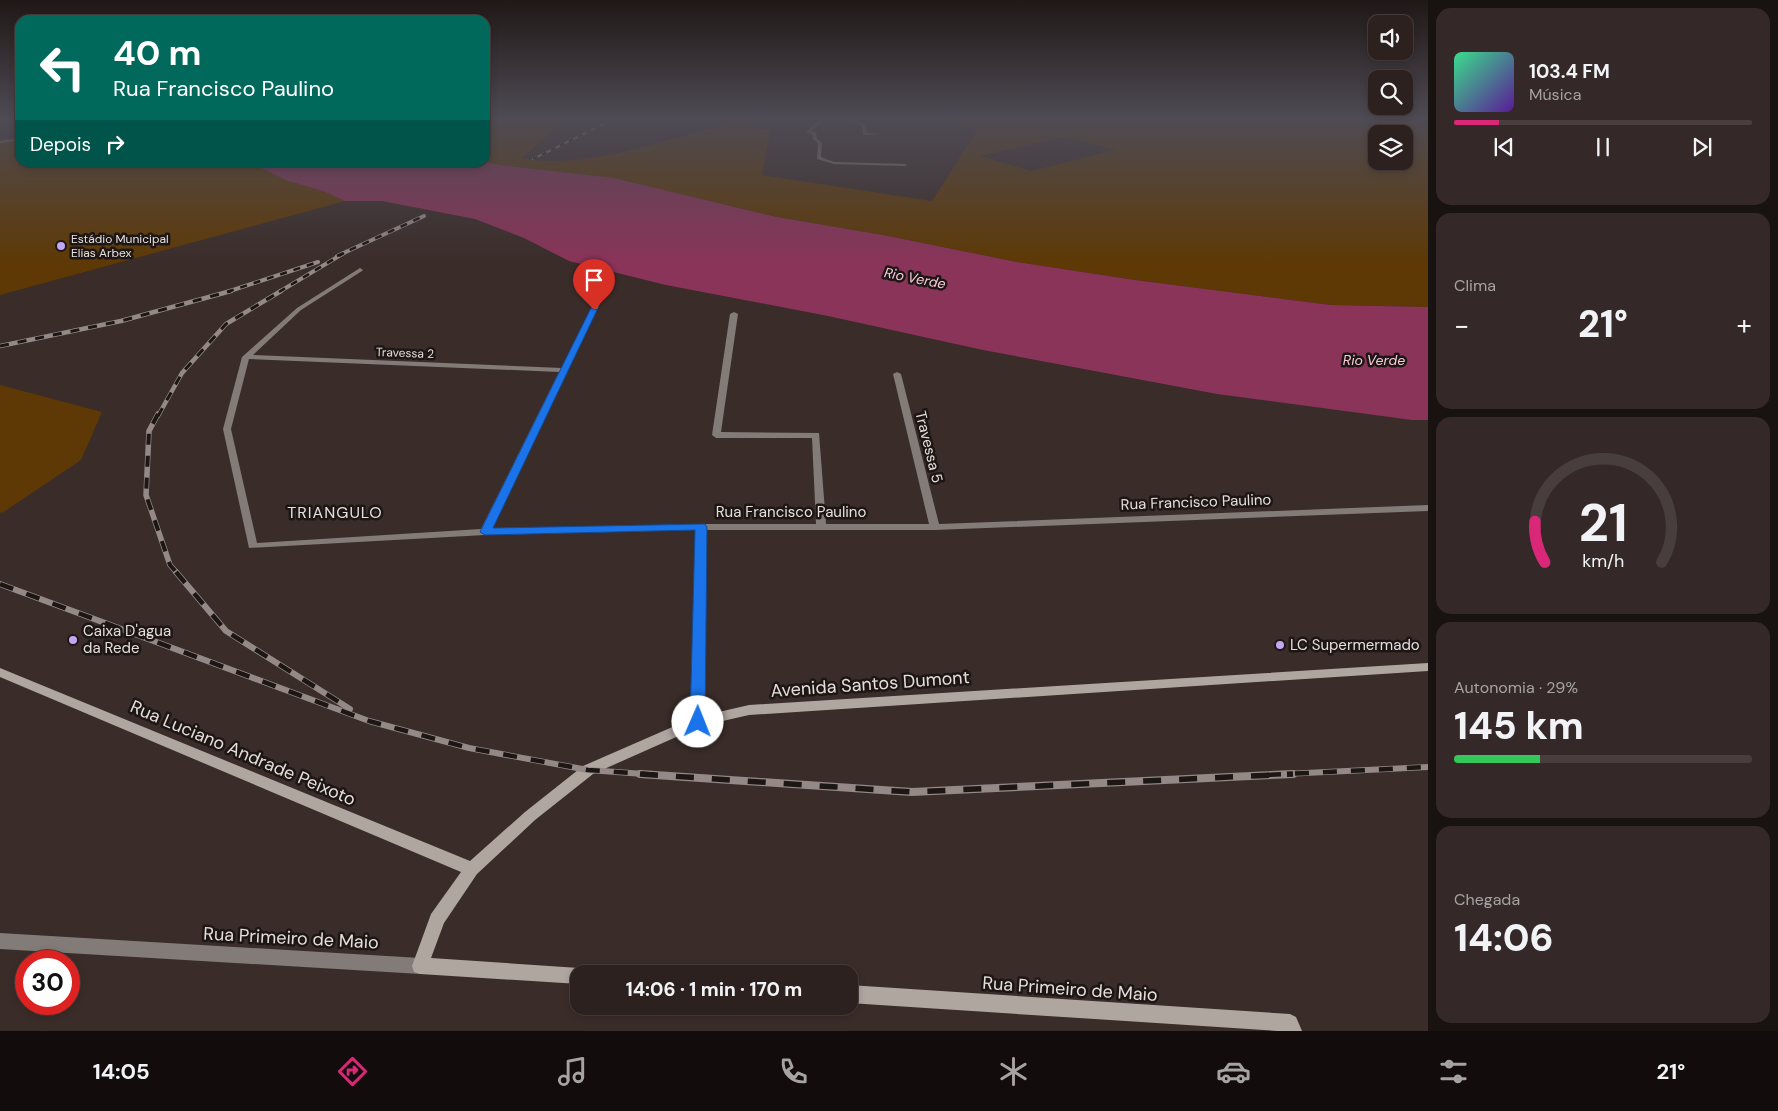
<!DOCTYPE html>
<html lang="pt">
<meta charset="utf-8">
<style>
:root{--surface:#2c211f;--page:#342928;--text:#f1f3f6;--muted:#a6a3a4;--line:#483e3d;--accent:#db2777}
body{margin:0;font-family:"DM Sans",sans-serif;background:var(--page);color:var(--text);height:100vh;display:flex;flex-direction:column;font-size:19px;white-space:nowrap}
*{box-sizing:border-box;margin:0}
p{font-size:16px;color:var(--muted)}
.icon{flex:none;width:28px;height:28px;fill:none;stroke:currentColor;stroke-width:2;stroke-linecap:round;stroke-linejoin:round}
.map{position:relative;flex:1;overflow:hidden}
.drawer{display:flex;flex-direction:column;gap:8px;padding:8px;background:#181211;width:350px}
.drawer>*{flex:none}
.hud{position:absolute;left:15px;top:15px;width:475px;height:152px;border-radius:15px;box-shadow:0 2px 8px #0003,0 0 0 1px var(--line);background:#00695c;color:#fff;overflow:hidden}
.fabs{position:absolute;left:1368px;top:15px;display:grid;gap:10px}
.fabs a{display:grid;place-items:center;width:45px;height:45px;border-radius:10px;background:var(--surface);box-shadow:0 2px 8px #0003,0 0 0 1px var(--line);font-size:25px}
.speed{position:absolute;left:15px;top:950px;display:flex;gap:10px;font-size:25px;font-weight:700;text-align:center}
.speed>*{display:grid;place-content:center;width:65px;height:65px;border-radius:50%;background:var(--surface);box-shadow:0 2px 8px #0003,0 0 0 1px var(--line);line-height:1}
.speed .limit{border:8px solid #d22;background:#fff;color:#111}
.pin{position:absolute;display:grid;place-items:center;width:42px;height:42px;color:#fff;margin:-51px -21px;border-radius:50% 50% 50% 0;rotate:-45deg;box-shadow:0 0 5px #0007}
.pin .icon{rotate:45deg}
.me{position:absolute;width:55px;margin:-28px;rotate:1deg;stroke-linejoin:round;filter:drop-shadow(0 0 4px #0008)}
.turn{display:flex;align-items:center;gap:18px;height:105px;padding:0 15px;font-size:22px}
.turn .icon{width:65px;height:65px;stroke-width:2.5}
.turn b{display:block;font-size:35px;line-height:42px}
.then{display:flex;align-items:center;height:48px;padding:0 15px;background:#0003;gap:10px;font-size:19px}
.big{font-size:38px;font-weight:800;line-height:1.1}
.drawer .card{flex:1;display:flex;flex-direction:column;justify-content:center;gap:8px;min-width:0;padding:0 18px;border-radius:15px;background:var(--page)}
.drawer .dial{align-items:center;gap:0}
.dial svg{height:130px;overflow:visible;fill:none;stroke:var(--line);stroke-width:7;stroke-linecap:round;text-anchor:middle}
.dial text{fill:var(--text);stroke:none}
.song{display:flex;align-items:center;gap:15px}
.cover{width:60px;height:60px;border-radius:8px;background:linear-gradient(135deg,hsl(150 70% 55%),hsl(270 70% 35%))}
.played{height:5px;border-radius:2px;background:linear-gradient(90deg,var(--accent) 15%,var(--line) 15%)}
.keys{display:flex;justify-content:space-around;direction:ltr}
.heat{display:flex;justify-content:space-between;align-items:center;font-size:28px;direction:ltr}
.charge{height:8px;border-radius:4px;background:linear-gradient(90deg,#34c759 29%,var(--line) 0)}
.trip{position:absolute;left:570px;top:965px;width:288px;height:50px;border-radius:15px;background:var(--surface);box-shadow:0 2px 8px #0003,0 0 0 1px var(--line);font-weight:800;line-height:50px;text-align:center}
.menu{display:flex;height:80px;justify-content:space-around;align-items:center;background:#120d0c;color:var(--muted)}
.menu .icon{width:35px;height:35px}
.menu .active{color:var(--accent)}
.menu b{font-size:22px;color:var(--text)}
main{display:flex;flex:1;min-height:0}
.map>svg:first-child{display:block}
.green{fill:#5e3905;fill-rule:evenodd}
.water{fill:#8a3459}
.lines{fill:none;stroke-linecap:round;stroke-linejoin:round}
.lane{fill:#827b78;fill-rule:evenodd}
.street{fill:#827b78;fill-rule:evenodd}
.secondary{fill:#b0a6a0;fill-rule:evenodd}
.rail-far5-casing{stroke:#948986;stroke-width:2.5}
.rail-far4-casing{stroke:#948986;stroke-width:4}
.rail-far3-casing{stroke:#948986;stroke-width:4.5}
.rail-far2-casing{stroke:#948986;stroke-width:5.5}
.rail-far1-casing{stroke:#948986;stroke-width:6}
.rail-casing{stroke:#948986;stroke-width:8}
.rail-far5{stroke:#1c1615;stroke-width:2;stroke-dasharray:5;stroke-linecap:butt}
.rail-far4{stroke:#1c1615;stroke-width:2.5;stroke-dasharray:7;stroke-linecap:butt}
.rail-far3{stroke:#1c1615;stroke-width:3;stroke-dasharray:9;stroke-linecap:butt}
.rail-far2{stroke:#1c1615;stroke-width:4;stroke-dasharray:11;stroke-linecap:butt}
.rail-far1{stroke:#1c1615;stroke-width:4.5;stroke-dasharray:14;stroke-linecap:butt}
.rail{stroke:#1c1615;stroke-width:5.5;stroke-dasharray:18;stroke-linecap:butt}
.route{fill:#1a73e8;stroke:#114b97}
.poi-dot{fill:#c3a7f2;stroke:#1c1615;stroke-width:2}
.labels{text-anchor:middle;stroke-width:5;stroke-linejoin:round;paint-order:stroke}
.far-poi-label{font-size:12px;fill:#e7dedc;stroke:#1c1615;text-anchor:start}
.far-street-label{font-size:12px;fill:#e7dedc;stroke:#1c1615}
.far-water-label{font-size:14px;font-style:italic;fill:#fbc9da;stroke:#1c1615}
.street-label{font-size:15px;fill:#e7dedc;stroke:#1c1615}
.poi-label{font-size:15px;fill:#e7dedc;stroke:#1c1615;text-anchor:start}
.neighbourhood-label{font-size:16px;letter-spacing:1px;fill:#e7dedc;stroke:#1c1615}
.near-street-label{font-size:18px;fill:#e7dedc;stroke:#1c1615}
</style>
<main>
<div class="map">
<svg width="1428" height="1031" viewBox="0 0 1428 1031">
<rect width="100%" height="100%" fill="#3a2c29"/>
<!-- green -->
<g class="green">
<path d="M485,119H566L522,158C585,172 678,136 740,119H755L770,132L762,175L932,201L978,129L916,119H1428V307L1331,305L1135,280L1017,262L883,235L777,217L614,178L500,165L485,162ZM1376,134H1404V161H1376ZM1064,137L1116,150L1031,171L980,156Z"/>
<path d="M20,137V162L257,163L256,165L288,181L323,191L345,201L0,295V140Z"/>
<path d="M0,385L102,412L81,460L2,513L0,512Z"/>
</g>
<!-- water -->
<path class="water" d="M257,163L485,162L500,165L614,178L777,217L883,235L1017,262L1135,280L1331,305L1428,307V420H1412L1217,394L983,350L828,316L666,285L569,261L524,238L475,219L382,201H345L323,191L288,181L255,165Z"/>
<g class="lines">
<!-- lane -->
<g class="lane">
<path d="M15,139L20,140V142L15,141L0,143V141Z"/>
<path d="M88,162H94V163L92,164Z"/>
</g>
<!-- street -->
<g class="street">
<path d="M821,119H852L865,124L867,133L883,134L863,135L862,126L849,120H824L811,131L816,132L817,139L822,143L821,157L834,162L905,164L907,165L905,166L834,164L817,159L818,143L813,139L812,134L807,133V131Z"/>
<path d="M360,268L363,270L362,271L301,310L253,355L562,368L598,295L601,293L604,295L492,529L701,524H816L812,438H716L712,435L730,314L734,312L738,314L721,432L819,433L826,524H929L893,374L897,372L901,374L939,524L1428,505V511L935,530H706L705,722L703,726L698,727L693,726L691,722L696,530L485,535L249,548L223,429L242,357L297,308ZM249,359L559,372L481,529L257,543L231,429Z"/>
<path d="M0,933L420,958L426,960L428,966L426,972L420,974L0,949Z"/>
</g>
<!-- secondary -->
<g class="secondary">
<path d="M1428,663V671L749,715L701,726L593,774L535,820L477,874L444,923L431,958L579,968L585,970L586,974H579V984L420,974L414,972L412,966L431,914L461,872L0,677V668L470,861L525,812L583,766L693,718L749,705Z"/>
<path d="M849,985L1290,1014L1296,1017L1302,1031H1278L849,1003Z"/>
</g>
<!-- rail-far5 casing -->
<g class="rail-far5-casing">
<path id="rail-far5" d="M533,159L614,119"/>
</g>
<!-- rail-far4 casing -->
<g class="rail-far4-casing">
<g id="rail-far4">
<path d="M337,256L424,216"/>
<path d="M227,292L318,262"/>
<path d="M279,292L344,253"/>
</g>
</g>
<!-- rail-far3 casing -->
<g class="rail-far3-casing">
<g id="rail-far3">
<path d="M0,346L121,321L231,291"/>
<path d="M158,416L182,373L226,324L281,291"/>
</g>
</g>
<!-- rail-far2 casing -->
<g class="rail-far2-casing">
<path id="rail-far2" d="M158,414L149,431L146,495L170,565L177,573"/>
</g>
<!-- rail-far1 casing -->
<g class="rail-far1-casing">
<g id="rail-far1">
<path d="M176,572L226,631L350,709"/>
<path d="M0,584L369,721L469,748L588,770L658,775"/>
<path d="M1267,775L1428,767"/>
</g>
</g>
<!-- rail casing -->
<g class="rail-casing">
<path id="rail" d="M640,774L912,792L1293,774"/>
</g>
<!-- rail-far5 -->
<use href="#rail-far5" class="rail-far5"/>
<!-- rail-far4 -->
<use href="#rail-far4" class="rail-far4"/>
<!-- rail-far3 -->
<use href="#rail-far3" class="rail-far3"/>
<!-- rail-far2 -->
<use href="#rail-far2" class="rail-far2"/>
<!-- rail-far1 -->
<use href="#rail-far1" class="rail-far1"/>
<!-- rail -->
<use href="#rail" class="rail"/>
</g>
<!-- sky -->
<linearGradient id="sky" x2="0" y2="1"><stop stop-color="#201817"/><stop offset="0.45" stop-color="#4f4b54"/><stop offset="1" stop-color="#4f4b54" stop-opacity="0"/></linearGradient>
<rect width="1428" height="263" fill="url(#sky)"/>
<!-- route -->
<path class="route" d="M591,308L597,310L493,528L705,524L707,527L705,722L703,726L698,728L692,726L690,722L695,530L485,535L480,532Z"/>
<!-- markers -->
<g class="poi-dot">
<circle cx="61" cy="246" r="5"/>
<circle cx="73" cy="640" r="5"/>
<circle cx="1280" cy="645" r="5"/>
</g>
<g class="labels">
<!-- far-poi labels -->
<g class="far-poi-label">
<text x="71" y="243">Estádio Municipal<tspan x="71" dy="14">Elias Arbex</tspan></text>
</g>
<!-- far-street labels -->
<g class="far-street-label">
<text transform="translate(405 353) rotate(2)" y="4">Travessa 2</text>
</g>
<!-- far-water labels -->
<g class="far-water-label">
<text transform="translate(915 278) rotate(11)" y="5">Rio Verde</text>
<text x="1374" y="365">Rio Verde</text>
</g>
<!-- street labels -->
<g class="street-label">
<text transform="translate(929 447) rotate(76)" y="5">Travessa 5</text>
<text transform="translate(1196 502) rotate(-2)" y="5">Rua Francisco Paulino</text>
<text x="791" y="517">Rua Francisco Paulino</text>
</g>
<!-- poi labels -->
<g class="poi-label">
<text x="83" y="636">Caixa D'agua<tspan x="83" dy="17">da Rede</tspan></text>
<text x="1290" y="650">LC Supermermado</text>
</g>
<!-- neighbourhood labels -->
<g class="neighbourhood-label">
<text x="335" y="518">TRIANGULO</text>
</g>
<!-- near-street labels -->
<g class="near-street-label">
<text transform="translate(870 684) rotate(-4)" y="6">Avenida Santos Dumont</text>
<text transform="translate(243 753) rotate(23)" y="6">Rua Luciano Andrade Peixoto</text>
<text transform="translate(291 938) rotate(3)" y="6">Rua Primeiro de Maio</text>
<text transform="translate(1070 989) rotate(4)" y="6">Rua Primeiro de Maio</text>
</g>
</g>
</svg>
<div class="fabs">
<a><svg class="icon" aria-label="sound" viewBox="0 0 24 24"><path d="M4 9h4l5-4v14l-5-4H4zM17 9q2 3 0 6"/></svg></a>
<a><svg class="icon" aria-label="search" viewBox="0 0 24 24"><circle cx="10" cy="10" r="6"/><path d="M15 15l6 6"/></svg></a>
<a><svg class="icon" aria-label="layers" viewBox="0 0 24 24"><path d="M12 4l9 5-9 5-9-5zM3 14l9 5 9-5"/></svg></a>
</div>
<div class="speed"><div class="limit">30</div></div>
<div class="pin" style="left:594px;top:310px;background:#d93025"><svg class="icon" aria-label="arrive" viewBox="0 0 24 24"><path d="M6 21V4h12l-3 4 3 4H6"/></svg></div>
<svg class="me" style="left:698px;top:722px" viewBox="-20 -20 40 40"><circle r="19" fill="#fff"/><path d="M0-13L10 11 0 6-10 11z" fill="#1a73e8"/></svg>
<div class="trip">14:06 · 1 min · 170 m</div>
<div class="hud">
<div class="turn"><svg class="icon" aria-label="left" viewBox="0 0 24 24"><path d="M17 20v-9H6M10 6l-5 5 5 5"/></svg><div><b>40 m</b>Rua Francisco Paulino</div></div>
<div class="then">Depois<svg class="icon" aria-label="right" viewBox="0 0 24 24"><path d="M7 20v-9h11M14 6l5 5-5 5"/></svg></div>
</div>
</div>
<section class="drawer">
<div class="card">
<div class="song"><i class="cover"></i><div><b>103.4 FM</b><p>Música</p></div></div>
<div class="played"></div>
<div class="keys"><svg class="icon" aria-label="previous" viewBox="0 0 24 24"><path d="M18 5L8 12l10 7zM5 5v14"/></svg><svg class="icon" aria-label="pause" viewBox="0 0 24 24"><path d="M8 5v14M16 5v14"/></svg><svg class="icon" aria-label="next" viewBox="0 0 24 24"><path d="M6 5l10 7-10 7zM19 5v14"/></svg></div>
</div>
<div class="card"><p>Clima</p>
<div class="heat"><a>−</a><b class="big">21°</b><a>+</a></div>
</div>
<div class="card dial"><svg viewBox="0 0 100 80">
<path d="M14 69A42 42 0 1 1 86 69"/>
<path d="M14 69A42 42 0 0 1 8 44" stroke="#db2777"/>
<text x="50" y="56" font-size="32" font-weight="700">21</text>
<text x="50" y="72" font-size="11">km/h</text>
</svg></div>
<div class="card"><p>Autonomia · 29%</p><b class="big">145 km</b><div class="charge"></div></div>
<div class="card"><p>Chegada</p><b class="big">14:06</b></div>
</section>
</main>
<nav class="menu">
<b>14:05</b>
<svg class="icon active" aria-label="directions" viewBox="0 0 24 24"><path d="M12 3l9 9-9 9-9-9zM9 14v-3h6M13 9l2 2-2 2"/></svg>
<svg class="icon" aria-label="music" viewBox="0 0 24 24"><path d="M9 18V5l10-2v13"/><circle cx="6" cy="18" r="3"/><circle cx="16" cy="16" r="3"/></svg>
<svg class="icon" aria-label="phone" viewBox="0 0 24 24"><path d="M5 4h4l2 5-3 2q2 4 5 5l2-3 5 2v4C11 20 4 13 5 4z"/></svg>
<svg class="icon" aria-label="climate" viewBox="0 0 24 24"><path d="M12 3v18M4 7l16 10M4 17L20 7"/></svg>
<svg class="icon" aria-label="car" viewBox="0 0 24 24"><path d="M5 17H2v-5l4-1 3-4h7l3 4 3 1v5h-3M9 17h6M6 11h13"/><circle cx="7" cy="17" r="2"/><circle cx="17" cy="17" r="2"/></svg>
<svg class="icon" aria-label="filters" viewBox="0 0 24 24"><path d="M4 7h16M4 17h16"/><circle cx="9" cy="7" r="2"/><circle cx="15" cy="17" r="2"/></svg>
<b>21°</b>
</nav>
